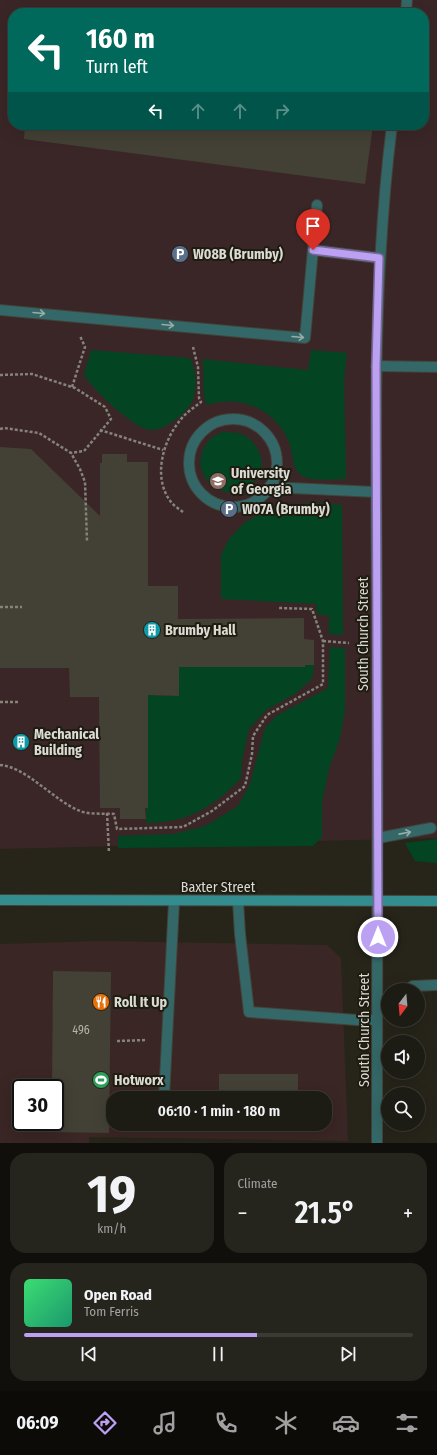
<!DOCTYPE html>
<meta charset="utf-8">
<style>
:root{--surface:#1d1c14;--page:#25251d;--text:#f1f3f6;--muted:#a0a1a0;--line:#3b3a34;--accent:#bca0f2}
body{margin:0;font-family:"Fira Sans Condensed",sans-serif;background:var(--page);color:var(--text);height:100vh;display:flex;flex-direction:column;font-size:15px;white-space:nowrap}
*{box-sizing:border-box;margin:0}
p{font-size:13px;color:var(--muted)}
.icon{flex:none;width:22px;height:22px;fill:none;stroke:currentColor;stroke-width:2;stroke-linecap:round;stroke-linejoin:round}
.map{position:relative;height:1143px;overflow:hidden}
.side{display:flex;flex-direction:column;gap:10px;padding:10px;background:#100f0b;flex:1}
.side>*{flex:none}
.top-card{position:absolute;left:8px;top:8px;width:421px;height:122px;border-radius:16px;box-shadow:0 4px 16px #0002,0 0 0 1px var(--line);background:#00695c;color:#fff;overflow:hidden}
.needle{width:26px;rotate:196deg}
.fabs{position:absolute;left:381px;top:983px;display:grid;gap:8px}
.fabs a{display:grid;place-items:center;width:44px;height:44px;border-radius:50%;background:var(--surface);box-shadow:0 4px 16px #0002,0 0 0 1px var(--line);font-size:20px}
.speed{position:absolute;left:12px;top:1079px;display:flex;gap:8px;font-size:20px;font-weight:700;text-align:center}
.speed>*{display:grid;place-content:center;width:52px;height:52px;border-radius:50%;background:var(--surface);box-shadow:0 4px 16px #0002,0 0 0 1px var(--line);line-height:1}
.speed .limit{border:2px solid #111;border-radius:6px;background:#fff;color:#111}
.pin{position:absolute;display:grid;place-items:center;width:34px;height:34px;color:#fff;margin:-41px -17px;border-radius:50% 50% 50% 0;rotate:-45deg;box-shadow:0 0 4px #0007}
.pin .icon{rotate:45deg}
.me{position:absolute;width:44px;margin:-22px;rotate:0deg;stroke-linejoin:round;filter:drop-shadow(0 0 3px #0008)}
.turn{display:flex;align-items:center;gap:14px;height:84px;padding:0 12px;font-size:18px}
.turn .icon{width:52px;height:52px;stroke-width:2.5}
.turn b{display:block;font-size:28px;line-height:34px}
.lanes{display:flex;align-items:center;height:38px;padding:0 12px;background:#0003;justify-content:center;gap:20px;direction:ltr}
.lanes .off{opacity:.35}
.big{font-size:30px;font-weight:600;line-height:1.1}
.side .widget{flex:1;display:flex;flex-direction:column;justify-content:center;gap:6px;min-width:0;padding:0 14px;border-radius:16px;background:var(--page)}
.side .dial{align-items:center;gap:0}
.dial b{font-size:52px;line-height:1}
.song{display:flex;align-items:center;gap:12px}
.cover{width:48px;height:48px;border-radius:6px;background:linear-gradient(135deg,hsl(140 70% 55%),hsl(160 70% 35%))}
.played{height:4px;border-radius:2px;background:linear-gradient(90deg,var(--accent) 60%,var(--line) 60%)}
.keys{display:flex;justify-content:space-around;direction:ltr}
.heat{display:flex;justify-content:space-between;align-items:center;font-size:22px;direction:ltr}
.side .tiles{flex:1;display:grid;gap:10px;grid-template-columns:1fr 1fr}
.widget:last-child{grid-column:span 2}
.trip{position:absolute;left:106px;top:1091px;width:226px;height:40px;border-radius:16px;background:var(--surface);box-shadow:0 4px 16px #0002,0 0 0 1px var(--line);font-weight:600;line-height:40px;text-align:center}
.tab-bar{display:flex;height:64px;justify-content:space-around;align-items:center;background:#0c0b08;color:var(--muted)}
.tab-bar .icon{width:28px;height:28px}
.tab-bar .selected{color:var(--accent)}
.tab-bar b{font-size:18px;color:var(--text)}
.map>svg:first-child{display:block}
.commercial{fill:#3a2624;fill-rule:evenodd}
.education{fill:#3a2627;fill-rule:evenodd}
.green{fill:#034523}
.building{fill:#434135}
.lines{fill:none;stroke-linecap:round;stroke-linejoin:round}
.service-casing{stroke:#444238;stroke-width:12}
.minor-casing{stroke:#444238;stroke-width:12}
.secondary-casing{stroke:#444238;stroke-width:12}
.path{stroke:#85837a;stroke-width:2.5;stroke-dasharray:3 2;stroke-linecap:butt}
.service{stroke:#346767;stroke-width:10}
.minor{stroke:#346767;stroke-width:10}
.secondary{stroke:#338c8d;stroke-width:10}
.oneway{stroke:#98aca8}
.route-casing{stroke:#7a689d;stroke-width:10}
.route{stroke:#bca0f2;stroke-width:7}
.labels{text-anchor:middle;stroke-width:4;stroke-linejoin:round;paint-order:stroke}
.number-label{font-size:12px;fill:#b5b4ac}
.poi-label{font-size:14px;font-weight:bold;fill:#dbdad3;stroke:#1e1c11;text-anchor:start}
.street-label{font-size:14px;fill:#dbdad3;stroke:#1e1c11}
</style>
<div class="map">
<svg width="437" height="1143" viewBox="0 0 437 1143">
<rect width="100%" height="100%" fill="#27251a"/>
<!-- commercial -->
<path class="commercial" d="M101,941L327,945L341,958L348,1141L89,1137V1143H0V944ZM21,1088H55V1122H21ZM113,1098H325V1124H113Z"/>
<!-- education -->
<path class="education" d="M0,0H437V838L0,849ZM13,13H424V125H13Z"/>
<!-- green -->
<g class="green">
<path d="M91,350L190,358C196,369 197,384 194,396C192,410 165,431 151,430C133,429 93,389 84,375Z"/>
<path d="M311,350L347,353L344,380L346,478L344,479C332,479 313,482 302,476C292,470 293,455 290,445C278,410 241,394 207,405C200,391 206,374 202,359L308,370Z"/>
<path d="M223,432C228,432 234,432 238,433C252,436 262,452 262,466C261,470 258,475 255,480C240,508 191,486 202,452C207,441 211,436 223,432Z"/>
<path d="M321,503L342,505L343,635L329,634V616L317,614L316,604L221,599V555L229,539L245,522L280,504Z"/>
<path d="M330,647L345,648V711L340,738L329,769L322,802V837L313,846L118,848V836L174,834L205,826L238,806L250,784L265,728L276,716L328,688Z"/>
<path d="M305,665H314L312,679L295,694L266,710L249,729L242,760L241,778C214,807 187,823 146,823L148,695L179,696V667H305Z"/>
<path d="M437,839V863L415,861L405,843Z"/>
</g>
<!-- building -->
<g class="building">
<path d="M25,125H373L365,184L24,139Z"/>
<path d="M0,447L31,449L100,516V463H102V454H127V462H148V586H178V619L304,618V639L314,640V665H305V667H179V696L148,695V808H145L146,819H120V808H100L99,697H70L69,668H0Z"/>
<path d="M53,971L111,972L109,1133L52,1132V1122H55V1088H52Z"/>
<rect x="219" y="1074" width="79" height="24"/>
<rect x="219" y="1124" width="78" height="7"/>
</g>
<g class="lines">
<!-- service casing -->
<g class="service-casing">
<g id="service">
<path d="M313,250L379,258"/>
<path d="M0,310L305,338L317,205"/>
<circle cx="233" cy="463" r="44"/>
<path d="M269,487L376,492"/>
<path d="M378,838L431,828"/>
<path d="M238,901L240,934L249,1012L357,1020H377"/>
<path d="M408,990L413,986L437,985"/>
<path d="M378,1003L388,1004"/>
<path d="M164,1098L174,902"/>
<path d="M163,1125V1124"/>
</g>
</g>
<!-- minor casing -->
<g class="minor-casing">
<g id="minor">
<path d="M406,13L407,0"/>
<path d="M376,366L437,367"/>
<path d="M377,1143C377,964 378,785 377,606C376,445 372,285 392,125"/>
</g>
</g>
<!-- secondary casing -->
<g class="secondary-casing">
<path id="secondary" d="M0,900L437,901"/>
</g>
<!-- path -->
<g class="path">
<path d="M0,375L32,374L75,388L105,407L111,419L84,451L71,453"/>
<path d="M72,387L85,347L80,336"/>
<path d="M0,429L4,428L39,433L71,453L80,469L85,482L87,541"/>
<path d="M100,430L163,450"/>
<path d="M183,512C179,509 174,506 171,502C153,479 162,444 178,423C183,415 193,408 201,402L199,398L198,367L193,347"/>
<path d="M0,607H22"/>
<path d="M323,641L349,643"/>
<path d="M0,702H18"/>
<path d="M0,765C27,767 54,801 80,811C90,815 104,813 114,814L117,829L183,827L212,811L245,786L252,754L253,736L267,715L323,684V641L312,609L278,608"/>
<path d="M107,813L109,853"/>
<path d="M117,1041L147,1040"/>
</g>
<!-- service -->
<use href="#service" class="service"/>
<!-- minor -->
<use href="#minor" class="minor"/>
<!-- secondary -->
<use href="#secondary" class="secondary"/>
</g>
<!-- one-way arrows -->
<defs><path id="oneway-shaft" d="M-6 0H5M1.5-3L5.5 0L1.5 3" fill="none" stroke-width="1.6" stroke-linecap="round" stroke-linejoin="round"/></defs>
<g class="oneway">
<use href="#oneway-shaft" transform="translate(39 313) rotate(5)"/>
<use href="#oneway-shaft" transform="translate(168 325) rotate(5)"/>
<use href="#oneway-shaft" transform="translate(298 337) rotate(5)"/>
<use href="#oneway-shaft" transform="translate(405 833) rotate(-11)"/>
</g>
<g class="lines">
<!-- route casing -->
<g class="route-casing">
<path id="route" d="M313,250L379,258L376,366L378,937"/>
</g>
<!-- route -->
<use href="#route" class="route"/>
</g>
<!-- icons -->
<defs>
<g id="parking-disc" transform="scale(0.9)"><circle r="9.5" fill="#5c6f8a" stroke="#1e1c11"/><path d="M-3.5-5.5H1a3.5 3.5 0 0 1 0 7H-1V5.5H-3.5ZM-1-3.4V-.6H.8a1.4 1.4 0 0 0 0-2.8Z" fill="#fff"/></g>
<g id="university-disc" transform="scale(0.9)"><circle r="9.5" fill="#8d6e63" stroke="#1e1c11"/><path d="M0-5L7-2L0 1L-7-2ZM-4 1L0 2.5L4 1V4Q0 6-4 4Z" fill="#fff"/></g>
<g id="building-disc" transform="scale(0.9)"><circle r="9.5" fill="#0f9aa8" stroke="#1e1c11"/><path d="M-4-6H4V6H1V3H-1V6H-4ZM-2.5-4.3h1.7v1.8h-1.7ZM.8-4.3h1.7v1.8H.8ZM-2.5-1h1.7V.8h-1.7ZM.8-1h1.7V.8H.8Z" fill="#fff"/></g>
<g id="restaurant-disc" transform="scale(0.9)"><circle r="9.5" fill="#e8710a" stroke="#1e1c11"/><path d="M-5-6h1v4h1v-4h1v4h1v-4h1v5L-1.5 .5V6h-2V.5L-5-1ZM5-6V6H3V1.5H1.5Q1.5-4 5-6Z" fill="#fff"/></g>
<g id="stadium-disc" transform="scale(0.9)"><circle r="9.5" fill="#2e9e5b" stroke="#1e1c11"/><path d="M0-5a6.5 5 0 1 0 0 10a6.5 5 0 1 0 0-10ZM-3.5-1.8h7v3.6h-7Z" fill="#fff"/></g>
</defs>
<g fill-rule="evenodd">
<use href="#parking-disc" x="180" y="254"/>
<use href="#university-disc" x="218" y="481"/>
<use href="#parking-disc" x="229" y="509"/>
<use href="#building-disc" x="152" y="630"/>
<use href="#building-disc" x="21" y="742"/>
<use href="#restaurant-disc" x="101" y="1002"/>
<use href="#stadium-disc" x="101" y="1080"/>
</g>
<g class="labels">
<!-- number labels -->
<g class="number-label">
<text x="81" y="1034">496</text>
</g>
<!-- poi labels -->
<g class="poi-label">
<text x="193" y="259">W08B (Brumby)</text>
<text x="231" y="478">University<tspan x="231" dy="16">of Georgia</tspan></text>
<text x="242" y="514">W07A (Brumby)</text>
<text x="165" y="635">Brumby Hall</text>
<text x="34" y="739">Mechanical<tspan x="34" dy="16">Building</tspan></text>
<text x="114" y="1007">Roll It Up</text>
<text x="114" y="1085">Hotworx</text>
</g>
<!-- street labels -->
<g class="street-label">
<text transform="translate(363 634) rotate(-90)" y="5">South Church Street</text>
<text x="218" y="892">Baxter Street</text>
<text transform="translate(364 1030) rotate(-90)" y="5">South Church Street</text>
</g>
</g>
</svg>
<div class="fabs">
<a><svg class="needle" viewBox="-14 -14 28 28"><path d="M0-13l5 13h-10z" fill="#e53935"/><path d="M0 13l5-13h-10z" fill="#a0a1a0"/></svg></a>
<a><svg class="icon" aria-label="sound" viewBox="0 0 24 24"><path d="M4 9h4l5-4v14l-5-4H4zM17 9q2 3 0 6"/></svg></a>
<a><svg class="icon" aria-label="search" viewBox="0 0 24 24"><circle cx="10" cy="10" r="6"/><path d="M15 15l6 6"/></svg></a>
</div>
<div class="speed"><div class="limit">30</div></div>
<div class="pin" style="left:313px;top:250px;background:#d93025"><svg class="icon" aria-label="arrive" viewBox="0 0 24 24"><path d="M6 21V4h12l-3 4 3 4H6"/></svg></div>
<svg class="me" style="left:378px;top:937px" viewBox="-20 -20 40 40"><circle r="17" fill="#bca0f2" stroke="#fff" stroke-width="3"/><path d="M0-11L8 9 0 5-8 9z" fill="#fff"/></svg>
<div class="trip">06:10 · 1 min · 180 m</div>
<div class="top-card">
<div class="turn"><svg class="icon" aria-label="left" viewBox="0 0 24 24"><path d="M17 20v-9H6M10 6l-5 5 5 5"/></svg><div><b>160 m</b>Turn left</div></div>
<div class="lanes"><svg class="icon" aria-label="left" viewBox="0 0 24 24"><path d="M17 20v-9H6M10 6l-5 5 5 5"/></svg><svg class="icon off" aria-label="ahead" viewBox="0 0 24 24"><path d="M12 20V5M6 11l6-6 6 6"/></svg><svg class="icon off" aria-label="ahead" viewBox="0 0 24 24"><path d="M12 20V5M6 11l6-6 6 6"/></svg><svg class="icon off" aria-label="right" viewBox="0 0 24 24"><path d="M7 20v-9h11M14 6l5 5-5 5"/></svg></div>
</div>
</div>
<section class="side">
<div class="tiles">
<div class="widget dial"><b>19</b><p>km/h</p></div>
<div class="widget"><p>Climate</p>
<div class="heat"><a>−</a><b class="big">21.5°</b><a>+</a></div>
</div>
<div class="widget">
<div class="song"><i class="cover"></i><div><b>Open Road</b><p>Tom Ferris</p></div></div>
<div class="played"></div>
<div class="keys"><svg class="icon" aria-label="previous" viewBox="0 0 24 24"><path d="M18 5L8 12l10 7zM5 5v14"/></svg><svg class="icon" aria-label="pause" viewBox="0 0 24 24"><path d="M8 5v14M16 5v14"/></svg><svg class="icon" aria-label="next" viewBox="0 0 24 24"><path d="M6 5l10 7-10 7zM19 5v14"/></svg></div>
</div>
</div>
</section>
<nav class="tab-bar">
<b>06:09</b>
<svg class="icon selected" aria-label="directions" viewBox="0 0 24 24"><path d="M12 3l9 9-9 9-9-9zM9 14v-3h6M13 9l2 2-2 2"/></svg>
<svg class="icon" aria-label="music" viewBox="0 0 24 24"><path d="M9 18V5l10-2v13"/><circle cx="6" cy="18" r="3"/><circle cx="16" cy="16" r="3"/></svg>
<svg class="icon" aria-label="phone" viewBox="0 0 24 24"><path d="M5 4h4l2 5-3 2q2 4 5 5l2-3 5 2v4C11 20 4 13 5 4z"/></svg>
<svg class="icon" aria-label="climate" viewBox="0 0 24 24"><path d="M12 3v18M4 7l16 10M4 17L20 7"/></svg>
<svg class="icon" aria-label="car" viewBox="0 0 24 24"><path d="M5 17H2v-5l4-1 3-4h7l3 4 3 1v5h-3M9 17h6M6 11h13"/><circle cx="7" cy="17" r="2"/><circle cx="17" cy="17" r="2"/></svg>
<svg class="icon" aria-label="filters" viewBox="0 0 24 24"><path d="M4 7h16M4 17h16"/><circle cx="9" cy="7" r="2"/><circle cx="15" cy="17" r="2"/></svg>
</nav>
